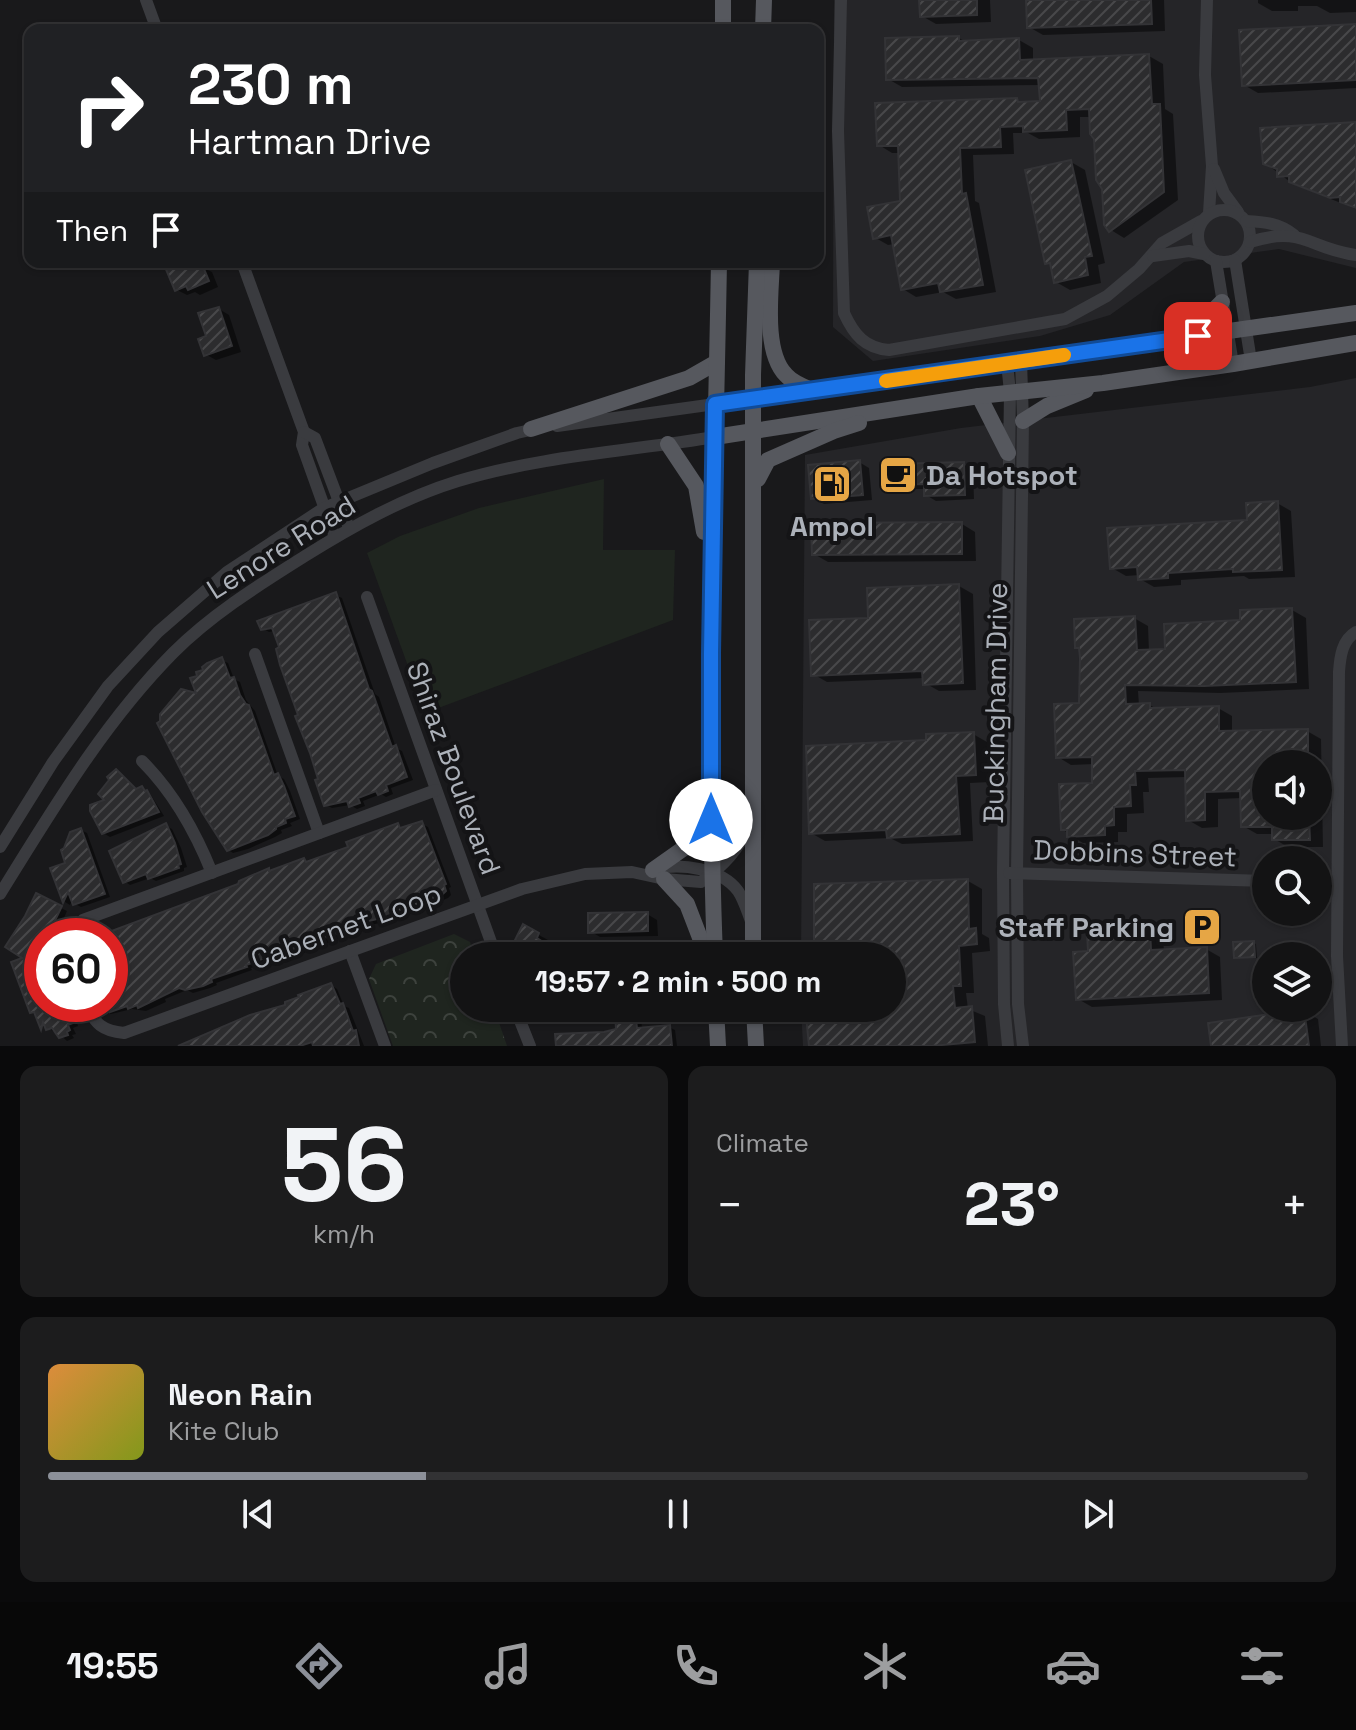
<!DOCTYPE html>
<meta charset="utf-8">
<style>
:root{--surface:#131314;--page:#1c1c1d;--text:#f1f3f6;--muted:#9d9ea0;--line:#323234;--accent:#8c9099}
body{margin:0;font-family:"Space Grotesk",sans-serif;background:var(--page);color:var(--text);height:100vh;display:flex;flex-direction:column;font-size:30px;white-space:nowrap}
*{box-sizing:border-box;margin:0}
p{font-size:26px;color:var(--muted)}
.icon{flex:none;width:44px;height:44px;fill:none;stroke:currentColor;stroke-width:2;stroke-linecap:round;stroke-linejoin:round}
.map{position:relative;height:1046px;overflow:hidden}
.drawer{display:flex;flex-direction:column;gap:20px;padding:20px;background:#0a0a0b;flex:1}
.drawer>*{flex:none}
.top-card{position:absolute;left:24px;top:24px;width:800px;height:244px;border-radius:16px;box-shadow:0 2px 6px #0004,0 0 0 2px var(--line);background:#202124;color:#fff;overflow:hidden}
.tools{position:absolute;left:1252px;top:750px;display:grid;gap:16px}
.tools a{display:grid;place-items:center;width:80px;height:80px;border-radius:50%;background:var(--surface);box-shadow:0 2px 6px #0004,0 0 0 2px var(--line);font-size:40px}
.speed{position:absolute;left:24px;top:918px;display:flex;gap:16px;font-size:40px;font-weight:700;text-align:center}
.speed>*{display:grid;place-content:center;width:104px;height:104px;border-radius:50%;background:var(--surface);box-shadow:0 2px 6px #0004,0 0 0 2px var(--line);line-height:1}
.speed .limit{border:12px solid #d22;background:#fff;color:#111}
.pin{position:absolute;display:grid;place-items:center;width:68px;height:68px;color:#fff;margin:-34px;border-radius:16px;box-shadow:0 4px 12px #0006}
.me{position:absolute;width:88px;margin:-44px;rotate:0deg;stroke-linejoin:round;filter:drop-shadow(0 0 6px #0008)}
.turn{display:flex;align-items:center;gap:28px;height:168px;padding:0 32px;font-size:36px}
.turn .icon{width:104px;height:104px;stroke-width:2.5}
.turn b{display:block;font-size:56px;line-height:68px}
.then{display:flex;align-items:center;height:76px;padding:0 32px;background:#0003;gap:16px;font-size:30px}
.big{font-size:60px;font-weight:700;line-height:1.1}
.drawer .tile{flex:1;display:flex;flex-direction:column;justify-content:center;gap:12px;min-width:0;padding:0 28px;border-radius:16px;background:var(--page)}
.drawer .dial{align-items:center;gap:0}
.dial b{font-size:104px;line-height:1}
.song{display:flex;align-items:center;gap:24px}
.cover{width:96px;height:96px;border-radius:12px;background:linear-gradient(135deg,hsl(30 70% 55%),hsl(70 70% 35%))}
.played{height:8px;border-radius:4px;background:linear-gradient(90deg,var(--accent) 30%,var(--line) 30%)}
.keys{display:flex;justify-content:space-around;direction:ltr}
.heat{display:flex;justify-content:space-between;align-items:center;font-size:44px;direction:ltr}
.drawer .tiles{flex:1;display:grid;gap:20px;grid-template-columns:1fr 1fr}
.tile:last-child{grid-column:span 2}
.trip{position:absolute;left:450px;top:942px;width:456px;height:80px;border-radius:40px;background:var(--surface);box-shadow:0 2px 6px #0004,0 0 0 2px var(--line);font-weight:700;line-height:80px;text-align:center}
.tabs{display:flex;height:128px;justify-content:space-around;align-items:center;background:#080808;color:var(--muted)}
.tabs .icon{width:56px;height:56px}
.tabs .on{color:var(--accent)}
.tabs b{font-size:36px;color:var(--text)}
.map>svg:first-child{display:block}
.built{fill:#252528;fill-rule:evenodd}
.forest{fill:url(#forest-crowns)}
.pitch{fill:#1f251f}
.shadow{fill:#0007;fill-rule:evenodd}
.building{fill:url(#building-hatch);stroke:#333336;stroke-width:2}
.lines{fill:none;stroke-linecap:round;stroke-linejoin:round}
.minor{stroke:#3a3b3f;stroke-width:12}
.major{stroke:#56585e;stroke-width:16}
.route-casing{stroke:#114b97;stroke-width:20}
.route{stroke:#1a73e8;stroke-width:14}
.slow{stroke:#f59e0b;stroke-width:14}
.labels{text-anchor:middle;stroke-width:8;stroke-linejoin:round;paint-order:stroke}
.poi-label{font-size:28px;font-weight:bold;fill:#acb1b9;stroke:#141416;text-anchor:start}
.street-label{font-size:28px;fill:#acb1b9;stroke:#141416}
</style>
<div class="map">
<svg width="1356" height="1046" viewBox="0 0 1356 1046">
<defs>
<pattern id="forest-crowns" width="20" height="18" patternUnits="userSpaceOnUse" patternTransform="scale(2)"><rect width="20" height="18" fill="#1f251f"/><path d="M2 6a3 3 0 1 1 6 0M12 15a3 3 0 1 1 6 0" fill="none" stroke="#3d423d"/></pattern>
<pattern id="building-hatch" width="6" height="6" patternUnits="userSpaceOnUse" patternTransform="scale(2)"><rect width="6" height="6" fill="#2c2c2e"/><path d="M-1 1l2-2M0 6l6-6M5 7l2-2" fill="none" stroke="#48484a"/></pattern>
</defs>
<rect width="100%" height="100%" fill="#19191b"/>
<!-- built -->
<g class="built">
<path d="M834,0H1356V268L1279,249L1184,262L1110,315L1040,336L873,361L833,327Z"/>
<path d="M1356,378V1046H803L801,1008H892V956H801L805,455L961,428L1310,387ZM1266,764H1318V816H1266ZM1266,860H1318V912H1266ZM1266,956H1318V1008H1266Z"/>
</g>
<!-- forest -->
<path class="forest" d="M454,934L470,942L475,956H464V1008H494L507,1046H393L369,979L376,964Z"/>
<!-- pitch -->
<path class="pitch" d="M604,479L603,550H675L673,620L425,713L367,553L400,536L479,508Z"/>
<!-- shadow -->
<g class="shadow">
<path d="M921,0H990L991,22L936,24L922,16Z"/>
<path d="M1028,0H1164L1165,31L1043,35L1029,27Z"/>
<path d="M1258,0H1356V12L1330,13L1317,6H1298V11H1272L1258,3Z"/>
<path d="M1356,26V88L1258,93L1244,85Z"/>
<path d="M959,38L966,42L1019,40L1033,48V62L1149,56L1163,64L1165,109L1173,114L1178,200L1124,238L1111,230L1091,117H1080V137L1039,139L1028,133H1013L1014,154L973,155L975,201L979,203L996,292L956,299L943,292L916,297L903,289L895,244L888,245L874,237L902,202L900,153H892L879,145L1017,100L1023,104L1042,103L1041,85L902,87L888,79Z"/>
<path d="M1356,124V209L1293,184L1265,163Z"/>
<path d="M1071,162L1085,170L1105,263L1098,265L1101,283L1070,290L1056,282L1053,266L1047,262Z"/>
<path d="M183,262H191L212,272L218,287L200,295L195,292L187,295L177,290Z"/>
<path d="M219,309L229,315L241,352L216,360L205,354Z"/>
<path d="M859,462L869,468L872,500L824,504L813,498Z"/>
<path d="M963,464L973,470L974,499L936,501L926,495V489H904L894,484Z"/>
<path d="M1277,503L1291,511L1295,577L1249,579L1244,576L1181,580V585L1154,587L1140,579V575L1126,576L1112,568L1250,522Z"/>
<path d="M962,524L975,532L976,561L828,562L814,554Z"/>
<path d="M959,586L973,594L976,690L939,691L925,683V678L827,682L813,674L870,620Z"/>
<path d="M335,595L342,598L375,694L379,697L396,748L402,751L413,780L391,788L393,794L386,797L381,794L363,801L365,806L357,809L350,805L332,808L326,805L282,649L275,631L269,632L262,628Z"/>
<path d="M1292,610L1306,618L1309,689L1220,693L1138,691L1139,705H1150L1158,710L1218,708L1232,716V733L1307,731L1321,739L1323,847H1288L1274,839V834H1257L1243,826L1242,798L1218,799V827L1202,828L1188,820L1187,777L1148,778L1149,792H1143L1144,813L1127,814V832H1118V842L1083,843L1069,835L1063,829L1094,785V764L1071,765L1058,757L1081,705L1134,618L1148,626L1149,651L1167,650L1242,622ZM1266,764H1318V816H1266Z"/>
<path d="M221,660L228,663L234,679L240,682L246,700L255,711L278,776L284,779L290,791L300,819L290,823L292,826L281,830L282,833L275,837L248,849L233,853L227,849L199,696Z"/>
<path d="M973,734L987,742L990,782L970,783L973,841L902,844L890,838L825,841L811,833L928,742Z"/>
<path d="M142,788L149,792L164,816L110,837L103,833Z"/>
<path d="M422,824L428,827L451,887L449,888L451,895L448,898L402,917L356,929L357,931L274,965L269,962L251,968L252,970L216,983L217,985L210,988L193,993L187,990L165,999L166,1002L146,1011L132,1009L111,1014L105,1011L102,1004H110V936H105L152,916L304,860L309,863L350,848L398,825L405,829Z"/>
<path d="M166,826L172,829L181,848L187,867L184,868V871L156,881L150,878L130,885L124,881Z"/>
<path d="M81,830L87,833L110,897L81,907L75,904L73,898L70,905L65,902L53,869L68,864Z"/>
<path d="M968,881L982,889V934L989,938L990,951L972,953L974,993H966L968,1009L985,1016L988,1046H811L821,1015L820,1008H892V956H816L815,942Z"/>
<path d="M37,896L67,911L59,929L57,928L52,936H42V1004H64L69,1016L76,1020L78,1026L73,1028L76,1034L72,1035L74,1038L67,1041L56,1031L54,1032L40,1022L37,1015L32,1012L27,958L26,917Z"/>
<path d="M647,914L657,920L658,936L600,937L590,931Z"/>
<path d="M524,927L548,940L546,945L559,956H539Z"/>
<path d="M1149,931L1163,939L1164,951L1206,949L1220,957L1222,1000L1092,1007L1078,999L1090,953Z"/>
<path d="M1254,943L1256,944L1257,958L1236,957Z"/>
<path d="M639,954L642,956H606V955Z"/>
<path d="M331,985L337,989L344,1006L349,1008L364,1046H179L288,1006Z"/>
<path d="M1304,1011L1318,1019L1321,1046H1213Z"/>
<path d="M634,1012L641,1016L642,1029L669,1027L675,1030L677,1046H558L619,1031Z"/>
</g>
<!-- building -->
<g class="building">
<path d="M919,0H977V15L920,17Z"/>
<path d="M1026,0H1151L1152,24L1027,28Z"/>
<path d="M1356,24V80L1242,86L1239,30Z"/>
<path d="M959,36V41L1019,38L1020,60L1149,54L1152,104H1160L1164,192L1109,232L1104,225L1102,189L1096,180L1094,139L1090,134L1089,109L1066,110L1067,130L1023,132V126L1000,127L1001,147L960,148L962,194L966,193L983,285L940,292L938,283L901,290L891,235L873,239L867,207L900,201L898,146H877L875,103L1017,98L1018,102L1040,101L1038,78L886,80L885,38Z"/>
<path d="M1356,122V208L1340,202V197L1330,198L1289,182V176L1277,177V169L1263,164L1260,128Z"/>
<path d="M1071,160L1092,256L1085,257L1088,275L1054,283L1050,263L1045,264L1025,170Z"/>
<path d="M177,262H189L192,268L202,264L209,281L188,290L186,286L175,291L165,267Z"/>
<path d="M219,307L232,346L204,356L198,339L206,336L198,313Z"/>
<path d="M860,460L863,495L811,499L808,465Z"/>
<path d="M964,462L965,495L924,496V484L892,485L891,464Z"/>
<path d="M1278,501L1282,570L1233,572V569L1168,573V578L1138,580L1137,567L1110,569L1107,528L1247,520L1246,503Z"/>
<path d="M962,522V554L812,555L811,523Z"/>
<path d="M959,584L963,683L923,685L922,671L811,676L809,620L868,618L867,588Z"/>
<path d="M336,592L369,689L372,691L392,747L396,745L407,777L386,785L388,791L378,795L376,791L358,798L360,803L349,807L347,801L324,806L315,780L318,779L310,753L295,716L298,715L280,665L276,649L279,647L272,628L261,630L257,621Z"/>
<path d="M1292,608L1296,682L1204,686L1125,685L1126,704L1150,703V708L1219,706V731L1308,729V764H1266V816H1309L1310,840H1272V827H1241L1240,791L1205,792V820L1186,821L1185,770L1135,771L1136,785H1130L1131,806L1114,807V825L1105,826V835L1067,837V830H1061L1059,784L1092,783V757L1056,758L1054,704L1079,703L1080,658L1079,648H1075L1074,619L1135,616L1137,650L1165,649L1164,624L1240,620V610Z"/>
<path d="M222,657L230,678L234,677L240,695L246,704L249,705L274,775L278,773L284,786L295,816L285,819L286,823L276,827V829L268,835L227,851L202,812L157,723L160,721V714L181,689L196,693L190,678L197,676L196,672L203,670L202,667L207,663Z"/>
<path d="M974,732L976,775L956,776L960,834L887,838L886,830L809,834L806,746L926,740V734Z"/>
<path d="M116,769L136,789L142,786L145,791L147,790L159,812L102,834L90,811V805L104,800L98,794L109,780L107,777Z"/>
<path d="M422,821L446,884L444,885L446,891L442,895L395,914L351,926L352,928L308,944L309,947L266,962L265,958L246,965L247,967L211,979L212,982L203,986L185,990L179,988L138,1008L137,1005L128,1009L127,1006L110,1012V980L116,977L110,960L109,932L238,884L239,881L269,868V871L304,858L306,862L348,847L346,842L398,823L400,828Z"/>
<path d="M166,823L175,843L181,864L178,865L179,868L148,879L146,874L123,883L109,851Z"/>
<path d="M81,828L105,894L73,905L68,892L63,903L50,868L65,863L61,850L64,848L70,832Z"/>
<path d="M968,879L969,929L976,928L977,944L959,946L961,986H953L955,1008L972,1006L975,1042L931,1046H809L806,1015L819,1014L818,1009L832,1008H892V950L814,956V884Z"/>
<path d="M36,893L62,906L52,927L50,926L38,945L42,955V1004H66L73,1023L68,1025L70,1030L67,1032L68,1035L59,1038L52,1028L46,1030L43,1022L41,1030L34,1012L30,1013L11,962L22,958L5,947L25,916Z"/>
<path d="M648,912V931L588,933V913Z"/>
<path d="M523,924L539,933L537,938L551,947L546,956H536L528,952L531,948L515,940Z"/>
<path d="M1150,929L1151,950L1207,947L1209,993L1076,1000L1073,952L1088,951L1087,932Z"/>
<path d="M1254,941L1255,957L1234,958L1233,942Z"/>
<path d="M331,983L340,1004L343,1003L353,1031L356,1030L359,1046H313L312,1042L300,1046H178L250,1015L285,1005V1002L299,997L298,995Z"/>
<path d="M1304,1009L1309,1046H1211L1208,1023Z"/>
<path d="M620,1010H635L637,1028L670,1025L672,1046H556L555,1034L604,1032L616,1029L615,1012Z"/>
</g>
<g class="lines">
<!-- minor -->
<g class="minor">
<path d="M146,0L157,30"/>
<path d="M841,0L838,131L844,313C854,335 865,348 889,350L1065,319L1107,296L1139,269L1162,243L1201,221"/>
<path d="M1207,0L1205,75L1212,166L1209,213"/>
<path d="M1214,169L1224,193L1238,212"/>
<circle cx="1224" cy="236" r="26"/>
<path d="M1246,221C1265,222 1279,223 1294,235"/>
<path d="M1250,242C1304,225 1309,249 1356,255"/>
<path d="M1153,256L1189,251L1204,254"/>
<path d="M1235,260L1251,361"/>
<path d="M1216,261L1233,364"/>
<path d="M242,262L304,432L302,445L335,537"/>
<path d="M1021,361L1023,421L1017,873L1018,1004L1023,1046"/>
<path d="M1007,363L1010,392L1003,873L1004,1004L1008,1046"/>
<path d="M557,426L715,404"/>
<path d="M304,432L315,438L349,528"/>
<path d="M367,597L496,956"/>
<path d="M255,654L319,833"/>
<path d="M142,761C172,791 196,833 212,873"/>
<path d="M0,847L53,762L108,686L158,632L227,572L324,508L433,463L517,433L539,428"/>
<path d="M655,869C681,863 721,868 738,891C744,900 747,911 751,921"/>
<path d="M1009,873L1266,881"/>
<path d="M1318,883H1337"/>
<path d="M0,894C53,809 103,724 173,653C212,614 259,585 305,556C353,526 403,498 458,481C541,456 629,451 715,437"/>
<path d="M71,936L83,920L436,790"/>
<path d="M350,951L385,1046"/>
<path d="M87,1004C94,1024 103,1031 124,1033L522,889L585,874L632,872L664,879L701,882C724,865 739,850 750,823"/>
<path d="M515,1008L530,1046"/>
<path d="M1342,1046L1337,956L1339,672C1340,657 1342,640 1356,632"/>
</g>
<!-- major -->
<g class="major">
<path d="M723,30V0"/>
<path d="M763,30L764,0"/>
<path d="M772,262C771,293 763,352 786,375C793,383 804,387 814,391"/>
<path d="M1180,334L1202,322L1222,302"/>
<path d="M979,396L1008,453"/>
<path d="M715,404L1356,313"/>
<path d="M1023,421L1047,406L1086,390"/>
<path d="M531,429L689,378L717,362"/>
<path d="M715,437L979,396L1103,383L1233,364L1356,343"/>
<path d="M668,444L696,486L704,532"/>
<path d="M758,479L768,460L834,431L859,423"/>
<path d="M653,870L687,846L711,820"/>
<path d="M664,879L687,904L707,956"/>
<path d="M715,956C706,725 715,493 719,262"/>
<path d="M753,956V375L757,262"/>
<path d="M716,1008L718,1046"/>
<path d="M754,1008L756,1046"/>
</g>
</g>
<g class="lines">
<!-- route casing -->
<g class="route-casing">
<path id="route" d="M711,820V653L715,404L1198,336"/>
</g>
<!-- route -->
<use href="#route" class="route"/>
<!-- slow -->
<path class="slow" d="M886,381L1064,355"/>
</g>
<!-- icons -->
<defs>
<g id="cafe-square" transform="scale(2)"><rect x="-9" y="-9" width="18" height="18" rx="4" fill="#e6a645" stroke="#141416"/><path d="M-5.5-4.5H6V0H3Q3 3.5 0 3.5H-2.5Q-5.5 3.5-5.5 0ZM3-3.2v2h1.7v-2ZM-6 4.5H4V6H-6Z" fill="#111"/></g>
<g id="fuel-square" transform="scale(2)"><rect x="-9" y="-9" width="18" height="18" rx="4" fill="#e6a645" stroke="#141416"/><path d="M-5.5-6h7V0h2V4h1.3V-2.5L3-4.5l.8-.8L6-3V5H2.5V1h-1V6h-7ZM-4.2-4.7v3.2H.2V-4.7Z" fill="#111"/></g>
<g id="parking-square" transform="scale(2)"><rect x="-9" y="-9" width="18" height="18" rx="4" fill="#e6a645" stroke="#141416"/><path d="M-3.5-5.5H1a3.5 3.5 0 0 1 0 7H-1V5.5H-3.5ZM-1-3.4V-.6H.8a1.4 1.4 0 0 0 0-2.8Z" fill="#111"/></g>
</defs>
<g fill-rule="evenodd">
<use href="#cafe-square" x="898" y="475"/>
<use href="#fuel-square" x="832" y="484"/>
<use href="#parking-square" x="1202" y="927"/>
</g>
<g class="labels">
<!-- poi labels -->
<g class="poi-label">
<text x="926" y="485">Da Hotspot</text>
<text x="832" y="536" text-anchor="middle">Ampol</text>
<text x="1174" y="937" text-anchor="end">Staff Parking</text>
</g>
<!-- street labels -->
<g class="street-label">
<text transform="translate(281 547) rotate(-32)" y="10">Lenore Road</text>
<text transform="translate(995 703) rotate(-89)" y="10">Buckingham Drive</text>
<text transform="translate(454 768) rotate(70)" y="10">Shiraz Boulevard</text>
<text transform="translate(1135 853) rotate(2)" y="10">Dobbins Street</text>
<text transform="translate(346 926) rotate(-20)" y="10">Cabernet Loop</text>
</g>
</g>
</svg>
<div class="tools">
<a><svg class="icon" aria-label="sound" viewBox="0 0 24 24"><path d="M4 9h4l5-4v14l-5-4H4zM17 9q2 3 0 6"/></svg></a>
<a><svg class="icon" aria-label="search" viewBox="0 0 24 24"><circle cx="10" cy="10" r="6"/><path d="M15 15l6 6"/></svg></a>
<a><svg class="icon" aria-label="layers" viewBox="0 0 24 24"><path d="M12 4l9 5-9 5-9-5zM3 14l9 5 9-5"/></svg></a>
</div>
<div class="speed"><div class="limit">60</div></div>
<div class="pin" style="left:1198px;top:336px;background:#d93025"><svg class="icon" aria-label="arrive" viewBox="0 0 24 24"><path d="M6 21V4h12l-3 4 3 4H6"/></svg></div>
<svg class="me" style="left:711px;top:820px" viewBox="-20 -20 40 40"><circle r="19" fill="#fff"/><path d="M0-13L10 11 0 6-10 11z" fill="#1a73e8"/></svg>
<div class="trip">19:57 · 2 min · 500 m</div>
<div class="top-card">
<div class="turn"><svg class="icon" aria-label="right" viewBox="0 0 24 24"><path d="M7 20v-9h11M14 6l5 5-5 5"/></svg><div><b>230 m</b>Hartman Drive</div></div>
<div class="then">Then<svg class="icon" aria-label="arrive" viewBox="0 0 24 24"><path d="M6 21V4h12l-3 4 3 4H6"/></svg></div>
</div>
</div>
<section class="drawer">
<div class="tiles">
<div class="tile dial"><b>56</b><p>km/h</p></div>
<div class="tile"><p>Climate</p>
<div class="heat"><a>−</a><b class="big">23°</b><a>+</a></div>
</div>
<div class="tile">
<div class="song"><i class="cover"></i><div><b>Neon Rain</b><p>Kite Club</p></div></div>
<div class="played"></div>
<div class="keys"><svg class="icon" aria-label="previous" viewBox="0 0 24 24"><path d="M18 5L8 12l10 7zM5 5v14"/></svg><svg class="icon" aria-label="pause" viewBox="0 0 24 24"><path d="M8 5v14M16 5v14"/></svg><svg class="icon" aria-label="next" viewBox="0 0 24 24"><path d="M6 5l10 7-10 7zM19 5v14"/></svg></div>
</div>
</div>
</section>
<nav class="tabs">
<b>19:55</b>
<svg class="icon on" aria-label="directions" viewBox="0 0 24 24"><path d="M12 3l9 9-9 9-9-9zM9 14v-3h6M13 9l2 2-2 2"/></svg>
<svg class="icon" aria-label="music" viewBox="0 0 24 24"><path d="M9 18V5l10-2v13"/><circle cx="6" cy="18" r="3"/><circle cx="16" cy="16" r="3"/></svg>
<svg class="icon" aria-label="phone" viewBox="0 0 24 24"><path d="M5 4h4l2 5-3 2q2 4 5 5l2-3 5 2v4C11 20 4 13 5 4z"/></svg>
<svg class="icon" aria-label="climate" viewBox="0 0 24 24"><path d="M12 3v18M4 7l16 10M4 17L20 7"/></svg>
<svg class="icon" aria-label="car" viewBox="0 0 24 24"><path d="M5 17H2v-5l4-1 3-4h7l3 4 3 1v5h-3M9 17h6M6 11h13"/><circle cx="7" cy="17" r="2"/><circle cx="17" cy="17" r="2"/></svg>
<svg class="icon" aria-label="filters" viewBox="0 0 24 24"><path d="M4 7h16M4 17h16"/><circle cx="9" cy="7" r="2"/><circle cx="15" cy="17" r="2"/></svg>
</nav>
